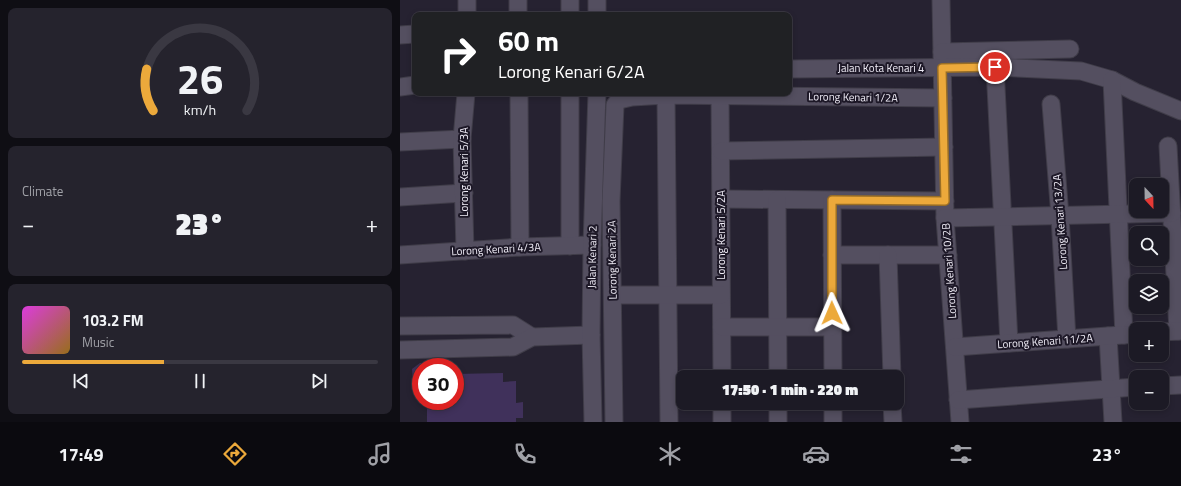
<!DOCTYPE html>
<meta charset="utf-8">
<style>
:root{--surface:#1c1a25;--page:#25232d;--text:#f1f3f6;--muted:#a0a1a7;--line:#3a3842;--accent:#eca93b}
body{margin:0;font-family:"Titillium Web",sans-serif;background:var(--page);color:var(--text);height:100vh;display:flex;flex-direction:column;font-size:15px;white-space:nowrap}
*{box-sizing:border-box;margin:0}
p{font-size:13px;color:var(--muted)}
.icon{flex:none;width:22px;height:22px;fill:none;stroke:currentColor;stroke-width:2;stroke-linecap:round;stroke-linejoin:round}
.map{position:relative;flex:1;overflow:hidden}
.panel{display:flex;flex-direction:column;gap:8px;padding:8px;background:#0f0e14;width:400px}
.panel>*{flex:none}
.guide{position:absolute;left:12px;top:12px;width:380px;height:84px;border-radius:8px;box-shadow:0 2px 6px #0003,0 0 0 1px var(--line);background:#202124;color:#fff;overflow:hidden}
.needle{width:26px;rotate:158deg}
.buttons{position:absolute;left:729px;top:178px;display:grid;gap:8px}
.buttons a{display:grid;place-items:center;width:40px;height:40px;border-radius:8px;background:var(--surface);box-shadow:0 2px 6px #0003,0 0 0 1px var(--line);font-size:20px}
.speed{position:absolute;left:12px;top:358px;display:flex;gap:8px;font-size:20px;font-weight:700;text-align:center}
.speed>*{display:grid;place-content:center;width:52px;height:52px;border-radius:50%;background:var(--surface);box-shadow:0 2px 6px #0003,0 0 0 1px var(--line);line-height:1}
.speed .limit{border:6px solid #d22;background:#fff;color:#111}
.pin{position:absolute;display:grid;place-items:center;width:34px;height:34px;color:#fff;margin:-17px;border:2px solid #fff;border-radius:50%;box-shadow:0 1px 4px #0007}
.me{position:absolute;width:44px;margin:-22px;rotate:359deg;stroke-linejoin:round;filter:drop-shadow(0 0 3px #0008)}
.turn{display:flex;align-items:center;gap:14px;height:84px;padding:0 20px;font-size:18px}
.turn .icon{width:52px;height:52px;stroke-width:2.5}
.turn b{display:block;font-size:28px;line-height:34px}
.big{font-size:30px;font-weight:800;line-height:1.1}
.panel .widget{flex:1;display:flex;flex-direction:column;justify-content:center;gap:6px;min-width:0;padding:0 14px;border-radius:8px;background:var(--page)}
.panel .dial{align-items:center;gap:0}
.dial svg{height:104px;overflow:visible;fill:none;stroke:var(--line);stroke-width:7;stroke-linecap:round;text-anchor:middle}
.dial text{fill:var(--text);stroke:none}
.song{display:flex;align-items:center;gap:12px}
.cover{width:48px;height:48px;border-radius:6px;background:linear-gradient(135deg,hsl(300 70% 55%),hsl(40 70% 35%))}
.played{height:4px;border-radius:2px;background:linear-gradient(90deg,var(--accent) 40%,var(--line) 40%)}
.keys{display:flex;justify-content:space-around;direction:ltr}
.heat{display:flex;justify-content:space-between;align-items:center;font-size:22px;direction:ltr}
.trip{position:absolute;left:276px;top:370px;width:228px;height:40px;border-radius:8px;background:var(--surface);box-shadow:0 2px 6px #0003,0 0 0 1px var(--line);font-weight:800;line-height:40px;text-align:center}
.dock{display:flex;height:64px;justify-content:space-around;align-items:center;background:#0b0a0f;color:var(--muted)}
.dock .icon{width:28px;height:28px}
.dock .selected{color:var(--accent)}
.dock b{font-size:18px;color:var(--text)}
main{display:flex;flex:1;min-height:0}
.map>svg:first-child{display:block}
.building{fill:#40315b}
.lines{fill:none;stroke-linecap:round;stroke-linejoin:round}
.minor-casing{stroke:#403d49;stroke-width:19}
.minor{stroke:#544f60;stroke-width:17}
.route-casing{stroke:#996e26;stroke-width:10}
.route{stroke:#eca93b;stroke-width:7}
.labels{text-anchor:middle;stroke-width:4;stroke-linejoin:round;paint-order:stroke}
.street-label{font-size:11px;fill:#f0edf7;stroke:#1d1827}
</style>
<main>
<section class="panel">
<div class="widget dial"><svg viewBox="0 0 100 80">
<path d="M14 69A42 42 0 1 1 86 69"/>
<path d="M14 69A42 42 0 0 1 9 37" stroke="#eca93b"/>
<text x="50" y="56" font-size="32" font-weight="700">26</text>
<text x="50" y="72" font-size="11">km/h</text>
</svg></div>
<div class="widget"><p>Climate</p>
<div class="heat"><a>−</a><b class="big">23°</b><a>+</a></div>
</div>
<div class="widget">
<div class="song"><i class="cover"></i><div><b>103.2 FM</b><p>Music</p></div></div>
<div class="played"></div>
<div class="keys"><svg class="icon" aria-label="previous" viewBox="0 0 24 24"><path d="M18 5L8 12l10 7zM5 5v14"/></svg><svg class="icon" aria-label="pause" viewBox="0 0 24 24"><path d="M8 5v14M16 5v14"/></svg><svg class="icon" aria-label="next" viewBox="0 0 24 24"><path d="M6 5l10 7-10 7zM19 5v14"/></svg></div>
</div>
</section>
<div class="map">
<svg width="781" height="422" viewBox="0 0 781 422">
<rect width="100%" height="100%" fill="#262231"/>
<!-- building -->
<g class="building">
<path d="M20,363H31L36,367H21V389L13,382L12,369Z"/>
<path d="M103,373V382L116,381V403L123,402V418H116V422H27V401H55V374Z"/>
</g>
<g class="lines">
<!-- minor casing -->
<g class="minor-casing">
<g id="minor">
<path d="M67,0V15"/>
<path d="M118,0V15"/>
<path d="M170,0V15"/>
<path d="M197,0V15"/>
<path d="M541,0L545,218L560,422"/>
<path d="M0,35L15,34"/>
<path d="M542,52L670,49"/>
<path d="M595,67L609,343"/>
<path d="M389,69L595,67L681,71L712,80L735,92L781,111"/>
<path d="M712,80L724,335"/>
<path d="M0,87L15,85"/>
<path d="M119,93L120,247"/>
<path d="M170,93V246"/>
<path d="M320,93L322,377"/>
<path d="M266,95L269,422"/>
<path d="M651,104L660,216L667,339"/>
<path d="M0,142L62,139"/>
<path d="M768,146L778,331"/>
<path d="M321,151L544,147"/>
<path d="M0,197L64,193"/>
<path d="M321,199L545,201"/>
<path d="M377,200L378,377"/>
<path d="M432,200L433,377"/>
<path d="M545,218L772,213"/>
<path d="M65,251L62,139L66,93"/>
<path d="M0,255L120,247L192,245"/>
<path d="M432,255H548"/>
<path d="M488,255L492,377"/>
<path d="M213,295H321"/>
<path d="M0,326L113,325L132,337"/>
<path d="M322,327H432"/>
<path d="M762,332L781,331"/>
<path d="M708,336L713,422"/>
<path d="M555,347L736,334"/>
<path d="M0,350L113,347L132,337L191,335"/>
<path d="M762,386L781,385"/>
<path d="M558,400L736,387"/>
<path d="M322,403V422"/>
<path d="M378,403V422"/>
<path d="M433,403V422"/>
<path d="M492,403L493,422"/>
<path d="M193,422L191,335L192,245L197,93"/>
<path d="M214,422L211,201L215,105L219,100L232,97L266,95L543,98"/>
</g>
</g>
<!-- minor -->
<use href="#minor" class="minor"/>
</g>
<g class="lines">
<!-- route casing -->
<g class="route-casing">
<path id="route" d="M432,313V200L545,201L542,68L595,67"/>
</g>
<!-- route -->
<use href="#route" class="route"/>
</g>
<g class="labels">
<!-- street labels -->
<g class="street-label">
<text x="481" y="72">Jalan Kota Kenari 4</text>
<text transform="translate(453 97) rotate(1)" y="4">Lorong Kenari 1/2A</text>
<text transform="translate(64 172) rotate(-90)" y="4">Lorong Kenari 5/3A</text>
<text transform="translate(660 222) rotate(-94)" y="4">Lorong Kenari 13/2A</text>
<text transform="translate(321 235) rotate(-90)" y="4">Lorong Kenari 5/2A</text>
<text transform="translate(96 249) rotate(-3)" y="4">Lorong Kenari 4/3A</text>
<text transform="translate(192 257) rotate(-89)" y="4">Jalan Kenari 2</text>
<text transform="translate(212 260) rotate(-91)" y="4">Lorong Kenari 2A</text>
<text transform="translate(549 271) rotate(-94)" y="4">Lorong Kenari 10/2B</text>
<text transform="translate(645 341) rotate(-4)" y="4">Lorong Kenari 11/2A</text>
</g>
</g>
</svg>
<div class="buttons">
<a><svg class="needle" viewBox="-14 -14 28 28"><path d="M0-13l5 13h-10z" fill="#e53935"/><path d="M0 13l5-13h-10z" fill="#a0a1a7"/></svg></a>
<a><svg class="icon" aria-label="search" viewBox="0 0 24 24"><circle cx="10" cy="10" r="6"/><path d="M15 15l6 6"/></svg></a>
<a><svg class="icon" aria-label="layers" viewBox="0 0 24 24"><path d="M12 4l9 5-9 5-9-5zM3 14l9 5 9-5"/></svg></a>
<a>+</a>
<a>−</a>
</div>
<div class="speed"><div class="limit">30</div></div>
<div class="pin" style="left:595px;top:67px;background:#d93025"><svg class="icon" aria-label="arrive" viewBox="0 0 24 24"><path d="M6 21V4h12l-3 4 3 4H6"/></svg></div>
<svg class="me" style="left:432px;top:313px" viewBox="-20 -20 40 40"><path d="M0-17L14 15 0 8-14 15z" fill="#eca93b" stroke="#fff" stroke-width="4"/></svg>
<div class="trip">17:50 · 1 min · 220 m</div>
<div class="guide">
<div class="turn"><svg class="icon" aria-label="right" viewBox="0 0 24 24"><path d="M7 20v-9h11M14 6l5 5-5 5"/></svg><div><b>60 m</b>Lorong Kenari 6/2A</div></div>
</div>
</div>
</main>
<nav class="dock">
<b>17:49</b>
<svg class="icon selected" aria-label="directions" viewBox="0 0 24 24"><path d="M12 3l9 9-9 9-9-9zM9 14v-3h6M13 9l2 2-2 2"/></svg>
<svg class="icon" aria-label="music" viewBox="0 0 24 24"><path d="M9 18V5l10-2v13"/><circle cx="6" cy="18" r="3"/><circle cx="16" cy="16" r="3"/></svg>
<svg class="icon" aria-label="phone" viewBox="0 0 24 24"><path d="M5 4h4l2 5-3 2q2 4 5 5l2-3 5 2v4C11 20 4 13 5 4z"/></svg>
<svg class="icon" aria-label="climate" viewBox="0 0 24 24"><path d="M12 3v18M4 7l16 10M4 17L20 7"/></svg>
<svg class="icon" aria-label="car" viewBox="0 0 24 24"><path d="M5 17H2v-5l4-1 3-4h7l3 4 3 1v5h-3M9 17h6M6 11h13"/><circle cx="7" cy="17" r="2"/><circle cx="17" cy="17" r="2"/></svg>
<svg class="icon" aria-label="filters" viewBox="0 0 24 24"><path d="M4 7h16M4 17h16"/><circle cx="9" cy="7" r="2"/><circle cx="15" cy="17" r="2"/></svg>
<b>23°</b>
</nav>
